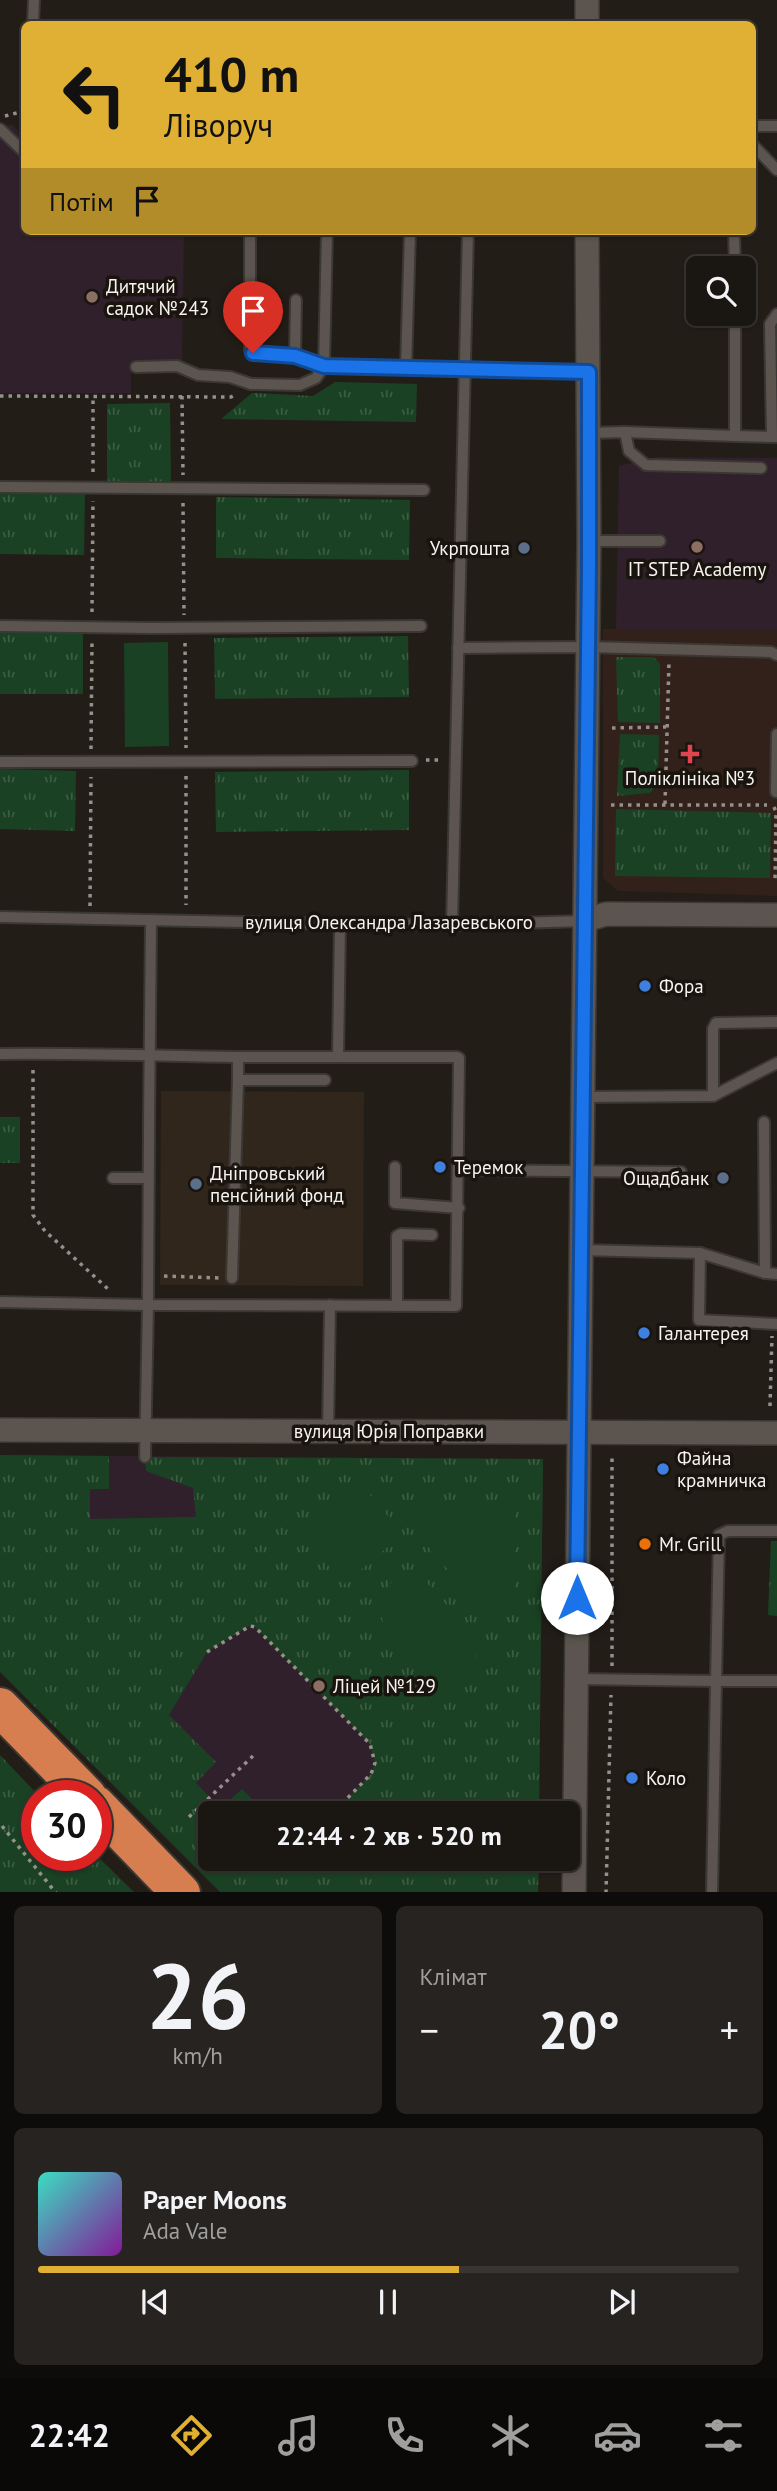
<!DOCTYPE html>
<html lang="uk">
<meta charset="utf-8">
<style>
:root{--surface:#1a1612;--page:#272320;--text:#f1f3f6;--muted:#9f9f9f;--line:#383532;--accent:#dfb034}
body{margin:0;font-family:"PT Sans",sans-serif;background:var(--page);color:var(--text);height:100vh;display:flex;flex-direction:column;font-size:26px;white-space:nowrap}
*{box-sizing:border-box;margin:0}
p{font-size:23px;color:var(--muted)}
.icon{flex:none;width:38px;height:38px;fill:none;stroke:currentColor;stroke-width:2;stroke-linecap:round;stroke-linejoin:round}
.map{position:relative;height:1892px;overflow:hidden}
.details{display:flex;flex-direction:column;gap:14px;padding:14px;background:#0e0c0a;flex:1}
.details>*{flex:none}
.hud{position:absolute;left:21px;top:21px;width:735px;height:214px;border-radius:10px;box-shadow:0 2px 5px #0004,0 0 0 2px var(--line);background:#dfb034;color:#111;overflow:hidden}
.controls{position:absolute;left:686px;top:256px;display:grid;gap:14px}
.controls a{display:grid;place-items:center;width:70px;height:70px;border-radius:10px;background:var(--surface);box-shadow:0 2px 5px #0004,0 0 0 2px var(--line);font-size:35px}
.speed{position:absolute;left:21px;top:1780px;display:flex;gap:14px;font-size:35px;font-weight:700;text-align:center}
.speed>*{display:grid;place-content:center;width:91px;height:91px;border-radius:50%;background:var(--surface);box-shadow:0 2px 5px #0004,0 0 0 2px var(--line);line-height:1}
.speed .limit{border:10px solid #d22;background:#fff;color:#111}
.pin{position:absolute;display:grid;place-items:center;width:60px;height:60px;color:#fff;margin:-72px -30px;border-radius:50% 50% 50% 0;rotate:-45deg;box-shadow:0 0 7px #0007}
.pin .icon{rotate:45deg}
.me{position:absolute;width:77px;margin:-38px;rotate:0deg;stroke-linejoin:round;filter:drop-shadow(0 0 5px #0008)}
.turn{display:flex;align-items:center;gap:24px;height:147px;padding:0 28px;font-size:32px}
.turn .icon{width:91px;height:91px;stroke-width:2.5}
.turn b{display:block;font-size:49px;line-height:60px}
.then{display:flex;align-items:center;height:66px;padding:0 28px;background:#0003;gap:14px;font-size:26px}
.big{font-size:52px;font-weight:700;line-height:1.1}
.details .card{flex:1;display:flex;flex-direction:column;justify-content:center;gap:10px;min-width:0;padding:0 24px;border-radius:10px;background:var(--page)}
.details .dial{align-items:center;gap:0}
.dial b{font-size:91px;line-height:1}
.song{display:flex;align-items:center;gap:21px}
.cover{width:84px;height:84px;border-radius:10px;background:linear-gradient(135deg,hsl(170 70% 55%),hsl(290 70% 35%))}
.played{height:7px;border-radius:4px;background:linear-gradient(90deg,var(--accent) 60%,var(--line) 60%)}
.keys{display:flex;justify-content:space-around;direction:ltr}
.heat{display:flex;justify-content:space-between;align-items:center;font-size:38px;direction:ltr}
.details .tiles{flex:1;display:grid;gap:14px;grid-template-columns:1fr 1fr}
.card:last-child{grid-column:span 2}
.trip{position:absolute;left:198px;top:1801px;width:382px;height:70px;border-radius:10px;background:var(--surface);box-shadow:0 2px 5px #0004,0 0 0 2px var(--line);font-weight:700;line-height:70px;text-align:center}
.tab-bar{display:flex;height:112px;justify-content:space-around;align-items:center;background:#0a0907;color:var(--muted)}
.tab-bar .icon{width:49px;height:49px}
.tab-bar .current{color:var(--accent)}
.tab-bar b{font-size:32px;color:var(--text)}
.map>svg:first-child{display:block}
.built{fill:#30261c}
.education{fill:#30202b}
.medical{fill:#32211a}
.grass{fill:url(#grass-tufts)}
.garden{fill:#1a4123}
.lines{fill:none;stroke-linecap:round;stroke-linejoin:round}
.lane-casing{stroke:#3b3733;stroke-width:14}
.street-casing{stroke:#3b3733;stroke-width:26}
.highway-casing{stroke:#3b3733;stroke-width:42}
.path{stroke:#95908b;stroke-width:3.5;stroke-dasharray:3.5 5;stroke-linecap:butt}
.lane{stroke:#5c554f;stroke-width:10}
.street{stroke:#5c554f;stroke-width:23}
.highway{stroke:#d67e50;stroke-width:38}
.route-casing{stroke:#114b97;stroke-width:18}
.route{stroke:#1a73e8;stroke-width:12}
.education-dot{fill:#8d6e63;stroke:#1a140f;stroke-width:2.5}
.service-dot{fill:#5c6f8a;stroke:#1a140f;stroke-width:2.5}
.health-dot{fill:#e0444e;stroke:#1a140f;stroke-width:2.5}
.shop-dot{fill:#3f7fe0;stroke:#1a140f;stroke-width:2.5}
.food-dot{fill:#e8710a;stroke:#1a140f;stroke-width:2.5}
.labels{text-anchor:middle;stroke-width:7;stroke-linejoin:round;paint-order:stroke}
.poi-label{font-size:19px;fill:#f7f3ef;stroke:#1a140f;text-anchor:start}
.street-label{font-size:19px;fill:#f7f3ef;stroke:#1a140f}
</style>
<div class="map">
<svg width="777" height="1893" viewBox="0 0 777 1893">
<defs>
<pattern id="grass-tufts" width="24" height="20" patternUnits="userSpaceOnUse" patternTransform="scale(1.75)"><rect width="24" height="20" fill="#1a4123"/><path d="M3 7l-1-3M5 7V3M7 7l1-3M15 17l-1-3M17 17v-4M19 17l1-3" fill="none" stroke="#3c5d43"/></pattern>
</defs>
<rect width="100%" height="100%" fill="#231d18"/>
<!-- built -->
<path class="built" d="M161,1091L364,1092L363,1286L160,1285Z"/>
<!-- education -->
<g class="education">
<path d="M0,125H13L24,138V231H184L182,363L131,362V393H0Z"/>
<path d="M656,457L777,458V629H616L619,466Z"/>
<path d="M0,1455L543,1459L539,1813H226L0,1589Z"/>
</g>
<!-- medical -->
<path class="medical" d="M603,629H777V896L618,891L603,878Z"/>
<!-- grass -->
<g class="grass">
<path d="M335,382L417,384L416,422L221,419L252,393L313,396Z"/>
<path d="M170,403L171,481L107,482V404Z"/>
<path d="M0,493L85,494L84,555L0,554Z"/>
<path d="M216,497L410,500L409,560L216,558Z"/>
<rect x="0" y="630" width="83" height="64"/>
<path d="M408,636L409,697L215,699L214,638Z"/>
<path d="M616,657H654L660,664V723L618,722Z"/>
<path d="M620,734L659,735L658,784L650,793L617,796Z"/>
<path d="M0,769L76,771L75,831L0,829Z"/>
<path d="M409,770V830L216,832L215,772Z"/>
<path d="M616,809L771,813L770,878L615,876Z"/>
<rect x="0" y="1117" width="20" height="46"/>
<path d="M0,1455L109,1456V1489H90V1519L196,1517L193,1488L146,1471L145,1457L543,1459L539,1813H333L371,1774L375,1763L370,1744L255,1627L249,1626L207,1652L169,1715L216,1762L196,1783L221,1808L242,1789L266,1813H210V1858L539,1859L538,1892H220L0,1672Z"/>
<path d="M771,1541H777V1616L768,1615Z"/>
<path d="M0,1755L38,1795L37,1855H96L134,1892H0Z"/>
</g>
<!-- garden -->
<g class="garden">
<path d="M168,642L169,746L125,747L124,643Z"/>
<path d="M363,1487L403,1534L344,1584L304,1537Z"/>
<path d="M393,1506L514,1508L515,1609L491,1620Z"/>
<path d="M407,1577L424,1580L476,1637L477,1652L470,1667L461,1676L443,1680L432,1674L383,1623L380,1606L382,1593L394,1580Z"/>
</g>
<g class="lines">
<!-- lane casing -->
<g class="lane-casing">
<g id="lane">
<path d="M33,24L34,0"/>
<path d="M752,126H777"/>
<path d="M0,129L24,152"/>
<path d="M752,144L777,170"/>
<path d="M327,231L324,366L589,372"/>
<path d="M734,231L735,268"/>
<path d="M295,356L296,300"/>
<path d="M136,367L177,366L198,375L230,377L251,384L300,385L316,378L324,366L295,356L259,355L250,350V231"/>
<path d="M406,368L410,231"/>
<path d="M625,432L629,451L646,465L761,468"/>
<path d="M589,433L625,432L735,436V313"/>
<path d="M735,436L777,437"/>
<path d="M772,436L770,324L777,314"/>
<path d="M0,487L424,490"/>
<path d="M589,541H660"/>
<path d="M0,626L151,628L421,626"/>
<path d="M458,648L588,647L771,652L777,655"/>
<path d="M0,762L412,761"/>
<path d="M776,792L777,734"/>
<path d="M0,917L340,924L452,925L583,921"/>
<path d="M452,925L468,231"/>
<path d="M0,1054C79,1053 158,1056 236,1057C310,1057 383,1057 457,1057L459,1058L456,1306L148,1305C148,1177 150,1048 151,920"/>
<path d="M238,1057V1080H325"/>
<path d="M338,1057L340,924"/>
<path d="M713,1096V1029L716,1023L776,1022"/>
<path d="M583,1097L713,1096L777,1063"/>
<path d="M764,1122L765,1273"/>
<path d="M395,1167V1203L459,1208"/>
<path d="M459,1170L681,1172"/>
<path d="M113,1178H148"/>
<path d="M582,1250L700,1253L765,1273L777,1274"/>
<path d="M700,1253L699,1320L777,1324"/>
<path d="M232,1278L238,1080"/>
<path d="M0,1302L148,1305L145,1457"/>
<path d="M397,1306V1236L401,1234L432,1235"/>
<path d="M328,1431L330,1305"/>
<path d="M577,1679L716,1681L719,1535L728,1531H777"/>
<path d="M712,1893L716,1681H777"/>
</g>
</g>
<!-- street casing -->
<g class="street-casing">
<g id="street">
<path d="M587,0V24"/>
<path d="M583,921L606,914L777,915"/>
<path d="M0,1430L777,1433"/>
<path d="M574,1893L589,541L587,231"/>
</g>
</g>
<!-- highway casing -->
<g class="highway-casing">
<g id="highway">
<path d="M0,1707L87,1796"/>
<path d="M96,1805L181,1893"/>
</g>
</g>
<!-- path -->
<g class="path">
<path d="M5,116L24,111"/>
<path d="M0,396L231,397L235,395"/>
<path d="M182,396L183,475"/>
<path d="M93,472V396"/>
<path d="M183,503L184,615"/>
<path d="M92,612L93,501"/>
<path d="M185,643L186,748"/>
<path d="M612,728L666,727"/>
<path d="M91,749L92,641"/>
<path d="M426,760H443"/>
<path d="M186,776V905"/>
<path d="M665,804L669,662"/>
<path d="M611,805H767"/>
<path d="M774,807L776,812L775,881"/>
<path d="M90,906L91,777"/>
<path d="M33,1070V1215L45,1231L108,1289"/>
<path d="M164,1276L219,1278"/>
<path d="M770,1406L772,1336"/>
<path d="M207,1652L250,1626L255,1627L370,1744L375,1763L371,1774L333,1813"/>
<path d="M612,1666V1454"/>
<path d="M189,1817L253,1756"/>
<path d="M2,1826L56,1893"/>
<path d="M606,1893L611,1695"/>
</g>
<!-- lane -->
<use href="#lane" class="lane"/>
<!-- street -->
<use href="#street" class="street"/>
<!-- highway -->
<use href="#highway" class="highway"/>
</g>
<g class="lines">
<!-- route casing -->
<g class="route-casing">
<path id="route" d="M253,353L295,356L324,366L589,372V567L577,1598"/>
</g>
<!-- route -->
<use href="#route" class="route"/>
</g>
<!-- markers -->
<g class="education-dot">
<circle cx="92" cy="297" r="7"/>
<circle cx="697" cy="547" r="7"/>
<circle cx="319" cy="1686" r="7"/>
</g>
<g class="service-dot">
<circle cx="524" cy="548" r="7"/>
<circle cx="723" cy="1178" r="7"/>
<circle cx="196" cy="1184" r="7"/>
</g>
<path class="health-dot" d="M686.5 743.5h7v7h7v7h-7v7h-7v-7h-7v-7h7z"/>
<g class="shop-dot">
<circle cx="645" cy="986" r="7"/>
<circle cx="440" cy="1167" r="7"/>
<circle cx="644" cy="1333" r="7"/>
<circle cx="663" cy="1469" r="7"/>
<circle cx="632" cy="1778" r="7"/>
</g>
<circle class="food-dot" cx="645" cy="1544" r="7"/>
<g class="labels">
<!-- poi labels -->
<g class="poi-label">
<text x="106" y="293">Дитячий<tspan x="106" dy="22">садок №243</tspan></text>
<text x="510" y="555" text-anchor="end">Укрпошта</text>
<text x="697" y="576" text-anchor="middle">IT STEP Academy</text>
<text x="690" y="785" text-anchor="middle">Поліклініка №3</text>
<text x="659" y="993">Фора</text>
<text x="454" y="1174">Теремок</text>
<text x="210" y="1180">Дніпровський<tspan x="210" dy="22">пенсійний фонд</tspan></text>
<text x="709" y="1185" text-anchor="end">Ощадбанк</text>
<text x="658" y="1340">Галантерея</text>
<text x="677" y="1465">Файна<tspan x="677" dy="22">крамничка</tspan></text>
<text x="659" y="1551">Mr. Grill</text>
<text x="333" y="1693">Ліцей №129</text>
<text x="646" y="1785">Коло</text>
</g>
<!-- street labels -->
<g class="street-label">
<text x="389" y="929">вулиця Олександра Лазаревського</text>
<text x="389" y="1438">вулиця Юрія Поправки</text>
</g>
</g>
</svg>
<div class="controls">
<a><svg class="icon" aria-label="search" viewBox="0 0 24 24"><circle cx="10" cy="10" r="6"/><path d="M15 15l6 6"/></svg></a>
</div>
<div class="speed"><div class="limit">30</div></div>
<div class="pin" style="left:253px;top:353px;background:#d93025"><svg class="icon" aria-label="arrive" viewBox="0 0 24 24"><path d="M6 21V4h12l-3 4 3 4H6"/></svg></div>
<svg class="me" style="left:577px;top:1598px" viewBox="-20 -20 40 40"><circle r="19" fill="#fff"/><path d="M0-13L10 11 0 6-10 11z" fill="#1a73e8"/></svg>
<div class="trip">22:44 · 2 хв · 520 m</div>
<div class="hud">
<div class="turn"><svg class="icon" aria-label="left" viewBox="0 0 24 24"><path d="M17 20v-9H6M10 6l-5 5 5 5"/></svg><div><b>410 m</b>Ліворуч</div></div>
<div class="then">Потім<svg class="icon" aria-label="arrive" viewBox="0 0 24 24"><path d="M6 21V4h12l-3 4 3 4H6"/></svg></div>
</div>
</div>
<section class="details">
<div class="tiles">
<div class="card dial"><b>26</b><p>km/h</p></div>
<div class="card"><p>Клімат</p>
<div class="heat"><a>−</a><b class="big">20°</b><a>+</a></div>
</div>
<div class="card">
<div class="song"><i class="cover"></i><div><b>Paper Moons</b><p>Ada Vale</p></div></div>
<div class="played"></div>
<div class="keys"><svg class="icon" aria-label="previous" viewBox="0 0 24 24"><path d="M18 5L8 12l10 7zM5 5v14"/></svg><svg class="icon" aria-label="pause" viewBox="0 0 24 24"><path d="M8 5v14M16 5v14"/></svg><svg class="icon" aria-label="next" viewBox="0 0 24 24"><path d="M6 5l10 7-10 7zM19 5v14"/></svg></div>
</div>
</div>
</section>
<nav class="tab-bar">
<b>22:42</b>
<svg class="icon current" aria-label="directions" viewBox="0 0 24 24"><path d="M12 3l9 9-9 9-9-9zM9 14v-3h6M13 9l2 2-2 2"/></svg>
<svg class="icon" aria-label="music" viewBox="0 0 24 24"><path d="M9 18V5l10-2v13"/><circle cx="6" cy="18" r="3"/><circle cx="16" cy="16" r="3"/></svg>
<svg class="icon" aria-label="phone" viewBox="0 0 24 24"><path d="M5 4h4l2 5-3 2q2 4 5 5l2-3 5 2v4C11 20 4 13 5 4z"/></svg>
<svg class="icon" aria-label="climate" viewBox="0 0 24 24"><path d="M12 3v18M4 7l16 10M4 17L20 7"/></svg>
<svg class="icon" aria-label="car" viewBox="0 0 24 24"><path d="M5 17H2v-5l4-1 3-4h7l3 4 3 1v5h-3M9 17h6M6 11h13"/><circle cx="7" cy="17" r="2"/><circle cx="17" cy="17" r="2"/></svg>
<svg class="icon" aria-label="filters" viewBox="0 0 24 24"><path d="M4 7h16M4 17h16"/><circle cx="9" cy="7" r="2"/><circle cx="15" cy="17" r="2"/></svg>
</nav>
